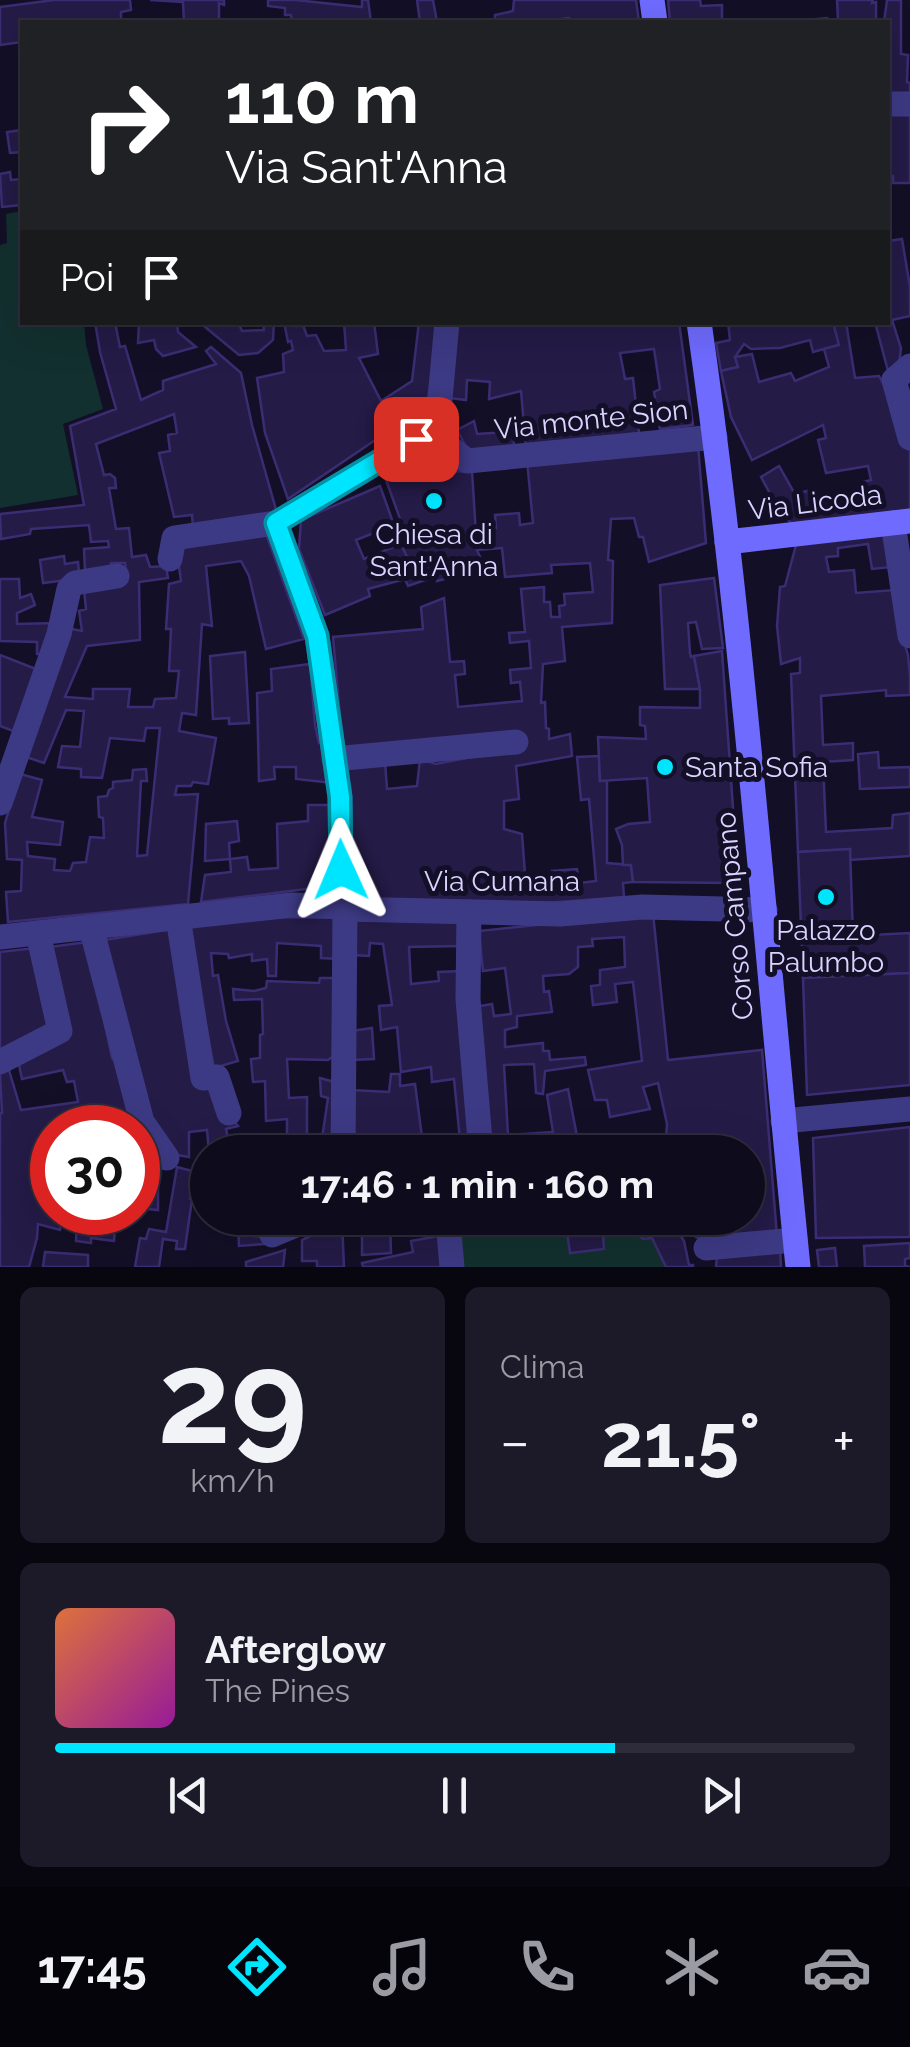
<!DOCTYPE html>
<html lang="it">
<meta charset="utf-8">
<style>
:root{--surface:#0e0b1c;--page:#1c1929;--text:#f1f3f6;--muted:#9b9ba3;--line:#2e2b3b;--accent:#00e5ff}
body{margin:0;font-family:Raleway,sans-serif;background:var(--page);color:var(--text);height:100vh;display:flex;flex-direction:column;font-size:38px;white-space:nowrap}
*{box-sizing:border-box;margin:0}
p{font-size:32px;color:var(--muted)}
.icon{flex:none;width:55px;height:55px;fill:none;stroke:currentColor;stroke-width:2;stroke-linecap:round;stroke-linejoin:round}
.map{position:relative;height:1267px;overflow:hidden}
.side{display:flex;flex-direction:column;gap:20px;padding:20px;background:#08060f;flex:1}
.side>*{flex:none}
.guide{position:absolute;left:20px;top:20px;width:870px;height:305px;border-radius:0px;box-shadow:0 10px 40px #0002,0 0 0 2px var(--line);background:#202124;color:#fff;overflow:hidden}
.speed{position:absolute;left:30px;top:1105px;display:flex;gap:20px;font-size:50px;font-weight:700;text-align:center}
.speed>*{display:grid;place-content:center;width:130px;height:130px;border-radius:50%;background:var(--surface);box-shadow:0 10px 40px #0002,0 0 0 2px var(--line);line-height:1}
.speed .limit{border:15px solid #d22;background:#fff;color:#111}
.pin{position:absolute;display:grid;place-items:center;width:85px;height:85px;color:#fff;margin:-42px;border-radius:20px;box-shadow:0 5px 15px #0006}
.me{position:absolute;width:110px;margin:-55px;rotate:359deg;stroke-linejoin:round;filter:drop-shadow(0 0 8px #0008)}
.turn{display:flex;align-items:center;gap:35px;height:210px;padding:0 40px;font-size:45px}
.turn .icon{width:130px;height:130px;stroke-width:2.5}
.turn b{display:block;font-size:70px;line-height:85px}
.then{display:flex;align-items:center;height:95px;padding:0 40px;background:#0003;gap:20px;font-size:38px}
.big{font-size:75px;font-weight:700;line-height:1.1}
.side .widget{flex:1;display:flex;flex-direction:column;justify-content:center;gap:15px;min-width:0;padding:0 35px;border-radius:15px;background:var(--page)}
.side .dial{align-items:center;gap:0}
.dial b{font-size:130px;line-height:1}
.song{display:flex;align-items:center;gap:30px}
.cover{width:120px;height:120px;border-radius:15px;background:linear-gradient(135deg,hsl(20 70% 55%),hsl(300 70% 35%))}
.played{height:10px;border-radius:5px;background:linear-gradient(90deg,var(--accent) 70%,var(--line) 70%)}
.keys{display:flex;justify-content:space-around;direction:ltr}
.heat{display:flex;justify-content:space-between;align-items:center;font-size:55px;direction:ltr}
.side .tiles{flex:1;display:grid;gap:20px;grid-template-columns:1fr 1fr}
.widget:last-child{grid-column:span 2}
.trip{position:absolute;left:190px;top:1135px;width:575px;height:100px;border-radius:50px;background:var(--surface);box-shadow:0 10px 40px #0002,0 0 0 2px var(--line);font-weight:700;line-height:100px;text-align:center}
.menu{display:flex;height:160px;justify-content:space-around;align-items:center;background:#06040b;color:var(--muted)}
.menu .icon{width:70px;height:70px}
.menu .current{color:var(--accent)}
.menu b{font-size:45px;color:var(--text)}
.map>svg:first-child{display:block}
.green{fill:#12302f}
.building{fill:#241b47;stroke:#3b2d73;stroke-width:2.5}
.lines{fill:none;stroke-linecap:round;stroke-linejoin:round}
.minor{stroke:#3d3a85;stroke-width:25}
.tertiary{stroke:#3d3a85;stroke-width:25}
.secondary{stroke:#6f6bff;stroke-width:25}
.route-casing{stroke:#0095a6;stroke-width:25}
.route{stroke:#00e5ff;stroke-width:18}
.poi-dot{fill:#00e5ff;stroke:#130f26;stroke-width:4}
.labels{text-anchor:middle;stroke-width:10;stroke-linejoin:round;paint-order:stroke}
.street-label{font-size:28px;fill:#d9d4ff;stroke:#130f26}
.poi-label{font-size:28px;fill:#d9d4ff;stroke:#130f26}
</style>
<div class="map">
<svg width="910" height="1267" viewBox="0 0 910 1267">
<rect width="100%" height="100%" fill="#130f26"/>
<!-- green -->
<g class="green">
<path d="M22,211V322L84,323L86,345L103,409L63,424L78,495L0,508V245L7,243L6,214Z"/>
<path d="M461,1218H565L570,1253L604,1249L603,1234L634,1231L643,1239L652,1238L666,1267H458Z"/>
</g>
<!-- building -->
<g class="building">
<path d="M54,0H130L131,10L121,12V22H22V42L0,45V7Z"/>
<path d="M150,0H224V5L219,3V22H184L183,2Z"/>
<path d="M268,0H295L362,7V0H368L371,22H292L291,15H285V8L268,6Z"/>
<path d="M417,0H433L437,22H420Z"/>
<path d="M514,0H636L639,22H569V18L537,22H495V15L513,11Z"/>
<path d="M668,0H700L701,6L722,5V22H670Z"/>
<path d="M837,0H873L872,3L876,2V22H806V20L827,18V21H838Z"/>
<path d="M887,0H901V54L908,55L907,82L910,83V95L888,94V22H884Z"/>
<path d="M888,109H910V183H893V176H888Z"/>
<path d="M22,130V152L10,153L7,132Z"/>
<path d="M10,172L11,180L22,179V205L2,207L0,174Z"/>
<path d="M902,239L910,287V316L892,320L901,348L899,365L888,371L875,322H888V241Z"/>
<path d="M95,322H115L120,347L125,346L141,400L163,390V381L216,364L206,351L211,347L241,373L252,425L277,513L193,529L192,515L174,517L159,453L170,451L168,435L177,433L174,414L96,444L104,475L110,474L115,478L116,488H109L116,529L129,528L132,557L146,555L150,567L166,566L168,578L139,582L140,640L87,646L65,697L93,699V689H130L128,707H153L155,699L176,698L179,671H169L171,629H166L169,584L181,581L177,552L179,545L265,531L304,639L266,649L249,576L241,561L206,566L212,626L202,624L196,715L182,713L179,731L216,738L208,784L193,782L191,786H177L175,795L198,794L188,904L8,922L6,892L21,891L22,860L7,859L5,823L20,774L42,780L32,817L63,822L60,845L27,842L28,856L55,859L54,870L70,871L73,863L86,862L90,837L104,838L103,818L99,817L98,797L107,796L109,790L113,788V782L132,780L133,770L146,769L147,781H141L137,856L147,855L160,728H146L144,741L110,738L102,778L81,777V769L58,767L62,746L80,747L84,711L66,710L44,763L23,756L67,628L82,631L79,611L86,609L84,590L127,582L125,563H111V569L85,571L84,549L109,547L108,541L91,542L89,525L31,529L30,534L1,539L0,514L84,505L70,426L116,409L100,352Z"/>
<path d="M139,322H177L178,332L196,347L163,356L156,349L154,340L138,343Z"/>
<path d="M203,322H238L242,331L264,330L263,322H274L273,340L258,353L239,355L205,327Z"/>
<path d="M284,322H295L296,326L303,325L307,336L316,335L324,351L346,350L344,322H374L378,354L359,358L381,401L412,381L419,322H440L427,405L288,499L265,433L257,378L284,372L283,354L293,350L291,341L288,342Z"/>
<path d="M458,322H679L693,425L660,429L654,392L660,389L654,349L620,353L625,379L633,378L639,433L526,448L521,391L489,399L490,382L467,380L466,400L449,398Z"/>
<path d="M728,322H833L839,345L813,352L810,340L780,348L751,349L744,344L735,357L738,367L721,371L716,343L730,340Z"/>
<path d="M833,322H846L855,378L879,376L895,404L904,443L910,451V510L796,529L778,508L761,477L779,466L795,494L807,491L812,501L860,492L859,483L871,480L868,466L826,473L818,440L826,438L823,425L752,460L731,417L721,371L738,367L735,357L752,354L759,382L791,373L795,381L829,367L824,349L839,345Z"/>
<path d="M474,421L477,434L507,432L508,421H513L514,449L468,450L457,430Z"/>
<path d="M418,445L434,448L435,461L432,468L445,472L472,471L477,550L485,568L437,581V576L408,586L405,579L414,573L401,544L408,541L381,466Z"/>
<path d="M698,445L706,543L649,562L643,537H639L634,518L611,519L608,560L613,561L612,623L562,627L565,661L543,664L541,703L545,702L546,728L549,729V739L570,734L572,756L516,766L519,799L504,801V829L522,834L526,887L553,884L552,871L577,869L579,883L596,881L589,799L581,800L577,757L599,756L600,781L607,780V863L631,865L633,882L623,883L624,897L520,905L357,900L345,764L385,761L387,789L417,786L420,759L436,764L523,747L343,750L333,637L423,629L421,607L444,598L450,662L464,661L465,674L455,675L458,707L522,701L520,682L511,683L510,670L531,668L529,641L510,643L509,633L525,632L521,589L544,587V602H550L551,617H560L559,606L565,605L564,594L593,592L590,563L551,565L552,573L505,577L502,548L477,550L475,530L496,528L495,515L519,513L520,525L533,523L527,460Z"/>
<path d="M380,486L394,525L356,540L364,559L401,544L414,573L405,579L368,589L370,596L325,615L299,549L301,520Z"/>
<path d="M887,533L892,567L872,569L868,544L838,548V556L826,557L829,572L854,570L856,593L895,590L899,625L908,655L910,676V695L886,696V690L821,696L823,745L853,743V760L823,762L826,832L892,828L893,815L910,813V856L850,860V849L798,852L791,674L800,673V658L781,664L777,626L780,587L785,586L796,545Z"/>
<path d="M64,556L65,564L78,562L79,573L67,580L43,583L40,560Z"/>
<path d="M714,578L723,648L702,649L696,622L688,623L690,653L691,657L694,656L700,689H665L660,585Z"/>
<path d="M0,579H19L20,598L31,594L35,605L17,613V624L56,623L47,654H37V642L0,641Z"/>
<path d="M722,651L734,822L729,823L732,883L633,882L631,865H623L622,845L616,829L628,824L650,822L647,778L600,781L598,737L646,739L645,726L640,725V707L700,708V689L694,656Z"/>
<path d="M245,652L249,723L229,724V718L213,719L210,656Z"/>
<path d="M0,655L41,671L13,731L0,726Z"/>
<path d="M310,664L315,725L319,743L327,741L333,783L296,779V767H274L275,779L259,781L257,693L272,691L271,669Z"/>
<path d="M878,752L879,768L910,767V787L860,789L858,754Z"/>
<path d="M308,805H331V846L314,888L201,902L205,875L231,872L230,859L247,857L249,870L278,868L277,824L308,821Z"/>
<path d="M237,821L239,841L229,843L230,859L205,861L206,824Z"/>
<path d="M850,849L853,936L910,933V973L803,978L798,852Z"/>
<path d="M653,913L668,1060L762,1050L777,1236L710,1243L696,1237L689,1225L721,1218H748V1152H739V1145L689,1152H665L667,1124L658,1083L643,1087L650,1109L610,1117L607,1100H595L588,1070L642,1061L633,982L615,984L617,1002L593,1005L591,986L600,985V970L625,967L624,937L592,939L593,946L578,947V967L569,974L543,976L544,992L549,991L552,1012L517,1016V1027L505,1030V1047L543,1043V1051H549L550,1060L585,1057L586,1065L545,1071L543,1094L536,1093L534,1064L504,1065L508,1135L553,1132L547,1095L568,1089L580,1152H491L475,1007L492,1004L494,1016L511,1014L505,968L483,971L479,931Z"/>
<path d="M276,917L340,918L339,959L321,958V946L277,943L276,976H268L267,959L252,961V954L229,958L228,954L211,953L213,976L218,975L226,1021L238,1061L214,1068L187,923Z"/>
<path d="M355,917L462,922L460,946L409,947L411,984L439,981L438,972L461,971L478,1138L460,1140L454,1079L432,1082L431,1067L401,1072L397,1027L381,1030L379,1006L392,1005L383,944L370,943L369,956L353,955Z"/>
<path d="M172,929L223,1107L238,1126L226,1129L231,1152H209L207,1130L189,1132V1157L177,1155L145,1116L105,940Z"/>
<path d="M88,942L112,1058L121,1068L135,1123L88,1128H52V1212H63L60,1230L38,1224L37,1238L29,1267H0V1113H2L0,1073L8,1067L21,1110L78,1102L74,1081L67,1082L63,1070L22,1079L18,1060L48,1045L49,947Z"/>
<path d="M35,948L52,1029L0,1057V952Z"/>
<path d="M910,973V1085L807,1095L803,978Z"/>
<path d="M320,978H340V1051L328,1060L287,1059L289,1098L307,1097V1152H279V1140L287,1139V1119L266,1121L265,1081L253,1082L251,1059L260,1058V1035L263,1034L262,999L234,1000L233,989L254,991L266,988L267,981L319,983Z"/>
<path d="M372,1028L374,1059L351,1060V1031Z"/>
<path d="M391,1074H400V1086L415,1084L424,1152H350L352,1090L389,1092Z"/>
<path d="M320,1078L338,1083L337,1152H320L328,1098L321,1096Z"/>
<path d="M910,1127V1237L816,1238L813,1138Z"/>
<path d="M138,1136L158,1158V1210L138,1208Z"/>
<path d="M177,1167L192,1171L190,1199H192L185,1249H176L177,1241L163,1239L159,1267H135L140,1238L146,1239L149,1229L166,1232Z"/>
<path d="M77,1212H116L114,1241L91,1238V1243L76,1241Z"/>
<path d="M362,1218H390L391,1253L362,1255Z"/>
<path d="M565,1218H587L588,1221L605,1218H670L684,1241L689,1265H693V1267H666L652,1238L643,1239L634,1231L603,1234L604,1249L570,1253Z"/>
<path d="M342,1221L344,1267H317V1261H302V1240L319,1232V1224Z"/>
<path d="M253,1223L254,1236L263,1237L264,1244L239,1246L238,1224Z"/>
<path d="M444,1235L447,1267H363L362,1263L413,1252L411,1241Z"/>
<path d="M910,1243V1258L905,1259V1266L910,1267H865L864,1246Z"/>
<path d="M835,1248L837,1267H819L817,1250Z"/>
<path d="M780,1249L781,1267H716L717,1254Z"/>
<path d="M285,1250L283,1267H246V1262Z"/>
<path d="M45,1252L88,1255V1267H43Z"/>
</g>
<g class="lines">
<!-- minor -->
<g class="minor">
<path d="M888,104H910"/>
<path d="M910,366L894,380L910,438"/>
<path d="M425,428L467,461L715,437"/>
<path d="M276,523L317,636L340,797L341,870L330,906"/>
<path d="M893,523L910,636"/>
<path d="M170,559L174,538L276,523L416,439L439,410L447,322"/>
<path d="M334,759L516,742"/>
<path d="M0,803L59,634L69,589L75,583L117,576"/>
<path d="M469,912L468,999L481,1152"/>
<path d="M178,917L203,1078L217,1077L229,1113"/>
<path d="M91,927L142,1122L167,1158"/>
<path d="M0,937L292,905L330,906L345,909L560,914L642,907L765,910"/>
<path d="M0,1062L60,1031L38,933"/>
<path d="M343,1152L345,909"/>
<path d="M450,1218L448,1221L452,1267"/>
<path d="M272,1235L296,1225L327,1218"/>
<path d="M706,1248L795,1240"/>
</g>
<!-- tertiary -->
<path class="tertiary" d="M783,1121L910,1109"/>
<!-- secondary -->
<g class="secondary">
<path d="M652,0L655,22"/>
<path d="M699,322C744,636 766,952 798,1267"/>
<path d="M727,542L910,521"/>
</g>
</g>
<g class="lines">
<!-- route casing -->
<g class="route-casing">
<path id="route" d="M341,870L340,797L317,636L276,523L416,439"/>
</g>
<!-- route -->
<use href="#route" class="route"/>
</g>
<!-- markers -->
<g class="poi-dot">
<circle cx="434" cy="501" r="10"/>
<circle cx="665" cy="767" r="10"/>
<circle cx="826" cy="897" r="10"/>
</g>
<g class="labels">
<!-- street labels -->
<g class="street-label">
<text transform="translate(591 419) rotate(-6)" y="10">Via monte Sion</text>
<text transform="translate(815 502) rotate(-7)" y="10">Via Licoda</text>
<text x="502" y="891">Via Cumana</text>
<text transform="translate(734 916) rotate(-95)" y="10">Corso Campano</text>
</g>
<!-- poi labels -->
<g class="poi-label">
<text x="434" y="544">Chiesa di<tspan x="434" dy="32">Sant'Anna</tspan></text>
<text x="685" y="777" text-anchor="start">Santa Sofia</text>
<text x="826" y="940">Palazzo<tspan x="826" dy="32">Palumbo</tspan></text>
</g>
</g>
</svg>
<div class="speed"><div class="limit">30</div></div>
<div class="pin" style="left:416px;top:439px;background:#d93025"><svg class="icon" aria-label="arrive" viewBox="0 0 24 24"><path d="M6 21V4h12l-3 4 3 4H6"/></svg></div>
<svg class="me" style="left:341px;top:870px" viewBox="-20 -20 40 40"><path d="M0-17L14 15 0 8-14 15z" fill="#00e5ff" stroke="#fff" stroke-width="4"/></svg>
<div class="trip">17:46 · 1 min · 160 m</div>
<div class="guide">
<div class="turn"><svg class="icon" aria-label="right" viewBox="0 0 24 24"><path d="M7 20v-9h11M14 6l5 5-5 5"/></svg><div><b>110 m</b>Via Sant'Anna</div></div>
<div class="then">Poi<svg class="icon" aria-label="arrive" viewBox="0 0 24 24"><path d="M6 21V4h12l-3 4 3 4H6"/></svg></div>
</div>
</div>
<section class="side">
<div class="tiles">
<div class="widget dial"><b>29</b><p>km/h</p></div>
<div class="widget"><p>Clima</p>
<div class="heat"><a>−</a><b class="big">21.5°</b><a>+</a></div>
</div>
<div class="widget">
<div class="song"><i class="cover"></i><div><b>Afterglow</b><p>The Pines</p></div></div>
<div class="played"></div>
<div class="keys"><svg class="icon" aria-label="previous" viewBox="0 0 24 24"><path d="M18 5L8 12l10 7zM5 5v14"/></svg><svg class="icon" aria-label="pause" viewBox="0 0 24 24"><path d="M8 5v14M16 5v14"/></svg><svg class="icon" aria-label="next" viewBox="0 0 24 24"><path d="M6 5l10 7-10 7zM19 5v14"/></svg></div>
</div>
</div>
</section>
<nav class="menu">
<b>17:45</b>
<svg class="icon current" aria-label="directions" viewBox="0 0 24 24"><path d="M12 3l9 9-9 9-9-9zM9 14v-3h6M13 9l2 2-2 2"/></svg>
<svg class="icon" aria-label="music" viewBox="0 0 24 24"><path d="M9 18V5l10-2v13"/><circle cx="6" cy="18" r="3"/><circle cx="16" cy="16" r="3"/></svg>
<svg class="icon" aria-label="phone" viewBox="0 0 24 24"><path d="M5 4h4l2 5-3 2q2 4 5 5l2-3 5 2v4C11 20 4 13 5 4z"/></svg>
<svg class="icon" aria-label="climate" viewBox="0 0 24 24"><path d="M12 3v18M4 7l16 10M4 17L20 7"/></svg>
<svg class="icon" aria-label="car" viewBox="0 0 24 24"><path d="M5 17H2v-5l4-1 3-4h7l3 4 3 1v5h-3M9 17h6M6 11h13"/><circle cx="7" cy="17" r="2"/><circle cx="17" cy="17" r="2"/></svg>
</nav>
